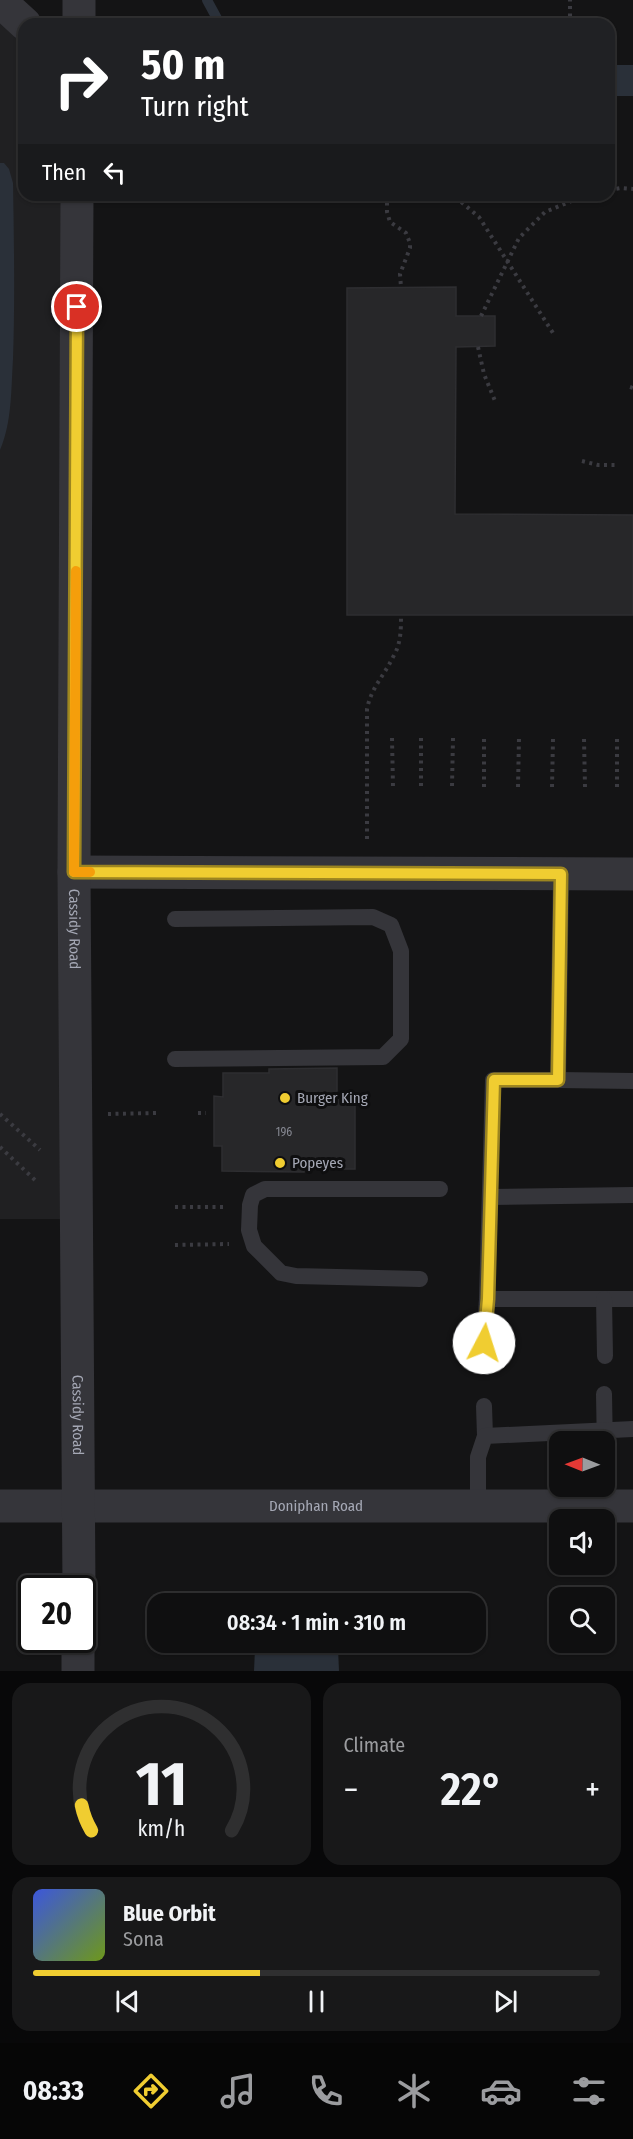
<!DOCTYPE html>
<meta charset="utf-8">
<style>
:root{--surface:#0f0f10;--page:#181819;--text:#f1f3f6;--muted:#9b9c9f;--line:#2f2f30;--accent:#f0cd31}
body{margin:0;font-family:"Fira Sans Condensed",sans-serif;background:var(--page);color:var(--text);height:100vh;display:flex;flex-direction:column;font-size:22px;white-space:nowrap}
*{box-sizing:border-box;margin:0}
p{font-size:20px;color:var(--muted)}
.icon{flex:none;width:33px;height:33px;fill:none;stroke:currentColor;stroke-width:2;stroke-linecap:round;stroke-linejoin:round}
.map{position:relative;height:1671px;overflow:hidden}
.panel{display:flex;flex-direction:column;gap:12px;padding:12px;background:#080809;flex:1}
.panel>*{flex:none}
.banner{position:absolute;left:18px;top:18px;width:597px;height:183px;border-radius:18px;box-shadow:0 2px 4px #0004,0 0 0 2px var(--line);background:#202124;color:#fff;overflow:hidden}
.needle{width:39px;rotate:271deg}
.tools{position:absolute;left:549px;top:1431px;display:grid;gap:12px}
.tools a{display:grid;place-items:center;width:66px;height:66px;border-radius:12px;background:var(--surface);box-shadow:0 2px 4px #0004,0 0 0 2px var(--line);font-size:30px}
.speed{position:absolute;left:18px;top:1575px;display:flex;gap:12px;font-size:30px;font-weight:700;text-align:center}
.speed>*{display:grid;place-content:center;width:78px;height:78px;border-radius:50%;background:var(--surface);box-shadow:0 2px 4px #0004,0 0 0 2px var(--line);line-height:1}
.speed .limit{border:3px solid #111;border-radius:9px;background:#fff;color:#111}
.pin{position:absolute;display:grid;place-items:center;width:51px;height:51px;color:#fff;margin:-26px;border:3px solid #fff;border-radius:50%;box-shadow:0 2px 6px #0007}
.me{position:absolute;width:66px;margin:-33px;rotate:5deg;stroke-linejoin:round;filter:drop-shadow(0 0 4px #0008)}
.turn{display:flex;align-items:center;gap:21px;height:126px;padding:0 24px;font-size:27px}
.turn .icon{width:78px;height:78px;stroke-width:2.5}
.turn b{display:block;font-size:42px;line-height:51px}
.then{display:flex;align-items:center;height:57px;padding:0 24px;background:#0003;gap:12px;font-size:22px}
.big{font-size:45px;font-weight:600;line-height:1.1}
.panel .tile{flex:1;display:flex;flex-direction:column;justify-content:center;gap:9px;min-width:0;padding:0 21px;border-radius:18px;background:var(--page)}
.panel .dial{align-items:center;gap:0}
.dial svg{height:156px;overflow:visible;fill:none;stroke:var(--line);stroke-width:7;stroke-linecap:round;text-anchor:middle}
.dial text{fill:var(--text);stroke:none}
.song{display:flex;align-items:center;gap:18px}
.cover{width:72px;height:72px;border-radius:9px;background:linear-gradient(135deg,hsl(230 70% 55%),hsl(80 70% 35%))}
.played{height:6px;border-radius:3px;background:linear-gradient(90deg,var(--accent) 40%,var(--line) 40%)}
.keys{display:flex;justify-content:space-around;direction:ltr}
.heat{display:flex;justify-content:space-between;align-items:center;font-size:33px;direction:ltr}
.panel .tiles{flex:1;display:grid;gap:12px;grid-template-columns:1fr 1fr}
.tile:last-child{grid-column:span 2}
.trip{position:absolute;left:147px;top:1593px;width:339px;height:60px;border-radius:18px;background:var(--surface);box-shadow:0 2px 4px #0004,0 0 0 2px var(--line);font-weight:600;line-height:60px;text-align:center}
.dock{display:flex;height:96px;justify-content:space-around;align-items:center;background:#060606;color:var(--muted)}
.dock .icon{width:42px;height:42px}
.dock .selected{color:var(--accent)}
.dock b{font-size:27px;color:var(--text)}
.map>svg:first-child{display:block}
.built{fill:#202022}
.water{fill:#2a3039}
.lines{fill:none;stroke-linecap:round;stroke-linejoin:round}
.stream{stroke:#2a3039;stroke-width:10}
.building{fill:#272729;stroke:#2e2e31;stroke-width:1.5}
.path{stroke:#3b3b41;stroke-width:4;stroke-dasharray:3 4.5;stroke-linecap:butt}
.service{stroke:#35353a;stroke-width:16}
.minor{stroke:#35353a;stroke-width:33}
.tertiary{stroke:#35353a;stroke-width:33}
.route-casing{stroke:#9c8520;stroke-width:15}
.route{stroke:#f0cd31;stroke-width:10}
.slow{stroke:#f59e0b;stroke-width:10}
.poi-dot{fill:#f0cd31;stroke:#0f0f10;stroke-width:2}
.labels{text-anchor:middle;stroke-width:6;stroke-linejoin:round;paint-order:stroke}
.number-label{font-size:12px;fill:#858791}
.street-label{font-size:15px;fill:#a5a8b5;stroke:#0f0f10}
.poi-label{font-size:15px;fill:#a5a8b5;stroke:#0f0f10;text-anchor:start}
</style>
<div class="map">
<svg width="633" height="1671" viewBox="0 0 633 1671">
<rect width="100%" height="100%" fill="#141415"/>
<!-- built -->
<path class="built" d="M0,1L24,24V195H77V1219H0Z"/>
<!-- water -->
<g class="water">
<rect x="609" y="65" width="24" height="31"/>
<path d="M0,163H4L9,169L13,183C14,242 15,300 13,359C11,390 12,422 0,450Z"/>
<path d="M338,1648L339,1671H254L255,1649Z"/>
</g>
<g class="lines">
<!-- stream -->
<path class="stream" d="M207,0L220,24"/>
</g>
<!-- building -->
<g class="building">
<path d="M456,287V316H495V346L456,347L455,514L633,515V615H347V288Z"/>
<path d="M337,1068V1096H355V1169H304V1172L222,1171V1146H214V1096L223,1097V1073H269V1069Z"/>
</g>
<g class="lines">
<!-- path -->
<g class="path">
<path d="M570,24V0"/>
<path d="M609,190L621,188L633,189"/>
<path d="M387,195V212L390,222L406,233L410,243V248L400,274L401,287"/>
<path d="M448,195L460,201L479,217L553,333"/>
<path d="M481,316L519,238L545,212L586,195"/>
<path d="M478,347L484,374L495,401"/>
<path d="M630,387L633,388"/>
<path d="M582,461L598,465H615"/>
<path d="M392,738L393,787"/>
<path d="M421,738V786"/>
<path d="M584,739L585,787"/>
<path d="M452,786L453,738"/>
<path d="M484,787V738"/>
<path d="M518,787L519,738"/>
<path d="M552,787L553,739"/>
<path d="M617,787V739"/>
<path d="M367,839V709C371,688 384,676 393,657C401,644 401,630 401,615"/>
<path d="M198,1113H206"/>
<path d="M0,1114L40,1150"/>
<path d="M108,1114L156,1113"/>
<path d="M0,1147L35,1180"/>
<path d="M175,1207H226"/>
<path d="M175,1245L229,1244"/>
</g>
<!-- service -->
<g class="service">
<path d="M561,874L558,1080H493L487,1299H633"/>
<path d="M175,919L373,917L391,925L401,951V1039L383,1057L175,1059"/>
<path d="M558,1080L633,1081"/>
<path d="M491,1197L633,1195"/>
<path d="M420,1279L296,1276L281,1273L254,1246L249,1230L250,1205L253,1195L265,1189H440"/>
<path d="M604,1299L605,1356"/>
<path d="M484,1343L487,1299"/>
<path d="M604,1394L606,1506"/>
<path d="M484,1406L485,1436"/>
<path d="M478,1506V1457L485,1436L633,1429"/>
</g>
<!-- minor -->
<g class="minor">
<path d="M74,872L633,874"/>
<path id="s1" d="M0,1506H633"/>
</g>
<!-- tertiary -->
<g class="tertiary">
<path d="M0,1L25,24"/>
<path d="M79,24V0"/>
<path id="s2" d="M77,195L74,872L79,1588"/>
<path d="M78,1671V1640"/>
</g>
</g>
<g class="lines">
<!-- route casing -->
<g class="route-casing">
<path id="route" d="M77,307L74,872L561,874L558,1080H494L488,1299L484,1343"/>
</g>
<!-- route -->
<use href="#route" class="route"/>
<!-- slow -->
<path class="slow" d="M76,571L74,872H90"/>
</g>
<!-- markers -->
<g class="poi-dot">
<circle cx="285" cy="1098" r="6"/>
<circle cx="280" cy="1163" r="6"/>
</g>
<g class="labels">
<!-- number labels -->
<g class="number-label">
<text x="284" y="1136">196</text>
</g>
<!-- street labels -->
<g class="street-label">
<text dy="5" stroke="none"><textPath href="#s2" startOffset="734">Cassidy Road</textPath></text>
<text dy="5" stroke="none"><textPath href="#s2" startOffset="1220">Cassidy Road</textPath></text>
<text dy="5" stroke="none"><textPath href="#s1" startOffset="316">Doniphan Road</textPath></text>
</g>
<!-- poi labels -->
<g class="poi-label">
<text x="297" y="1103">Burger King</text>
<text x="292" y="1168">Popeyes</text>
</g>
</g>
</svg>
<div class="tools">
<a><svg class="needle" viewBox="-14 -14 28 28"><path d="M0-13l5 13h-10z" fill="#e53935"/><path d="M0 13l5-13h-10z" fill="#9b9c9f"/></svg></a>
<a><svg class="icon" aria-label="sound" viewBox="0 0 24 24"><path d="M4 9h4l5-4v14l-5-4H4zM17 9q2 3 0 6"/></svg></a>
<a><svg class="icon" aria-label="search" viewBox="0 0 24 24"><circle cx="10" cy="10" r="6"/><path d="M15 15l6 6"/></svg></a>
</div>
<div class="speed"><div class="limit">20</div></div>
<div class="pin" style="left:77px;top:307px;background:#d93025"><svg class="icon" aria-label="arrive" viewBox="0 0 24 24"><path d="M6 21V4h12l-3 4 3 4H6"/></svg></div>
<svg class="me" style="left:484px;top:1343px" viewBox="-20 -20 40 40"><circle r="19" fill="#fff"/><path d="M0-13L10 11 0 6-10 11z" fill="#f0cd31"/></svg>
<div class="trip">08:34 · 1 min · 310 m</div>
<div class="banner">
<div class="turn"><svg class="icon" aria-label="right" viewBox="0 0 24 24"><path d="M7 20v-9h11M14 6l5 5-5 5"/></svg><div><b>50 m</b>Turn right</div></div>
<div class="then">Then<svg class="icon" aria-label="left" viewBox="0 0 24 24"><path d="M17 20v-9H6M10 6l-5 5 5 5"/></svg></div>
</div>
</div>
<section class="panel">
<div class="tiles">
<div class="tile dial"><svg viewBox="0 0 100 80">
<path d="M14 69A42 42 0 1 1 86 69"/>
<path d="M14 69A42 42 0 0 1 9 56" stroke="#f0cd31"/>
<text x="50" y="56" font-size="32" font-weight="700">11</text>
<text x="50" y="72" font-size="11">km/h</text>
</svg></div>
<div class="tile"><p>Climate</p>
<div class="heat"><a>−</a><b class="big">22°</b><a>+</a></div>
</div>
<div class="tile">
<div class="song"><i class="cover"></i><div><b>Blue Orbit</b><p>Sona</p></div></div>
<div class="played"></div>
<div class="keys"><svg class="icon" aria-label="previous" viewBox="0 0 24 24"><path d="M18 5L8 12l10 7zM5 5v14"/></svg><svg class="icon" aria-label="pause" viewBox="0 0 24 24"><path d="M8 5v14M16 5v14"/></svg><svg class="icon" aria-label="next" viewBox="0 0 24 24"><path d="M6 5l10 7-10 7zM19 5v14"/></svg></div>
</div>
</div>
</section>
<nav class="dock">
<b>08:33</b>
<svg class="icon selected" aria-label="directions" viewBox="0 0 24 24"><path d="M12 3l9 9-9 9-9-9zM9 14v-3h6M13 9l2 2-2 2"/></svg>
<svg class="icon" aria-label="music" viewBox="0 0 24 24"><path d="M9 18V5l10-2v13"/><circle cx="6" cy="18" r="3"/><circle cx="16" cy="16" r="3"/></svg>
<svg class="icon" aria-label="phone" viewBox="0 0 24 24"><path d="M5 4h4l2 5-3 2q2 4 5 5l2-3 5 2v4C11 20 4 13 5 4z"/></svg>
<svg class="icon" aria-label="climate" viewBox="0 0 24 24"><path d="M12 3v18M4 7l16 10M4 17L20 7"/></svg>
<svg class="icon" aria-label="car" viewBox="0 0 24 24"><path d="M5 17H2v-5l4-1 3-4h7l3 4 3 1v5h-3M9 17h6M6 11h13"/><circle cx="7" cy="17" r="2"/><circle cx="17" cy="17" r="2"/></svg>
<svg class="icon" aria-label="filters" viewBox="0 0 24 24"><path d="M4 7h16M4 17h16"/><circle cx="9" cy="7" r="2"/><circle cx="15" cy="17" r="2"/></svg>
</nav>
